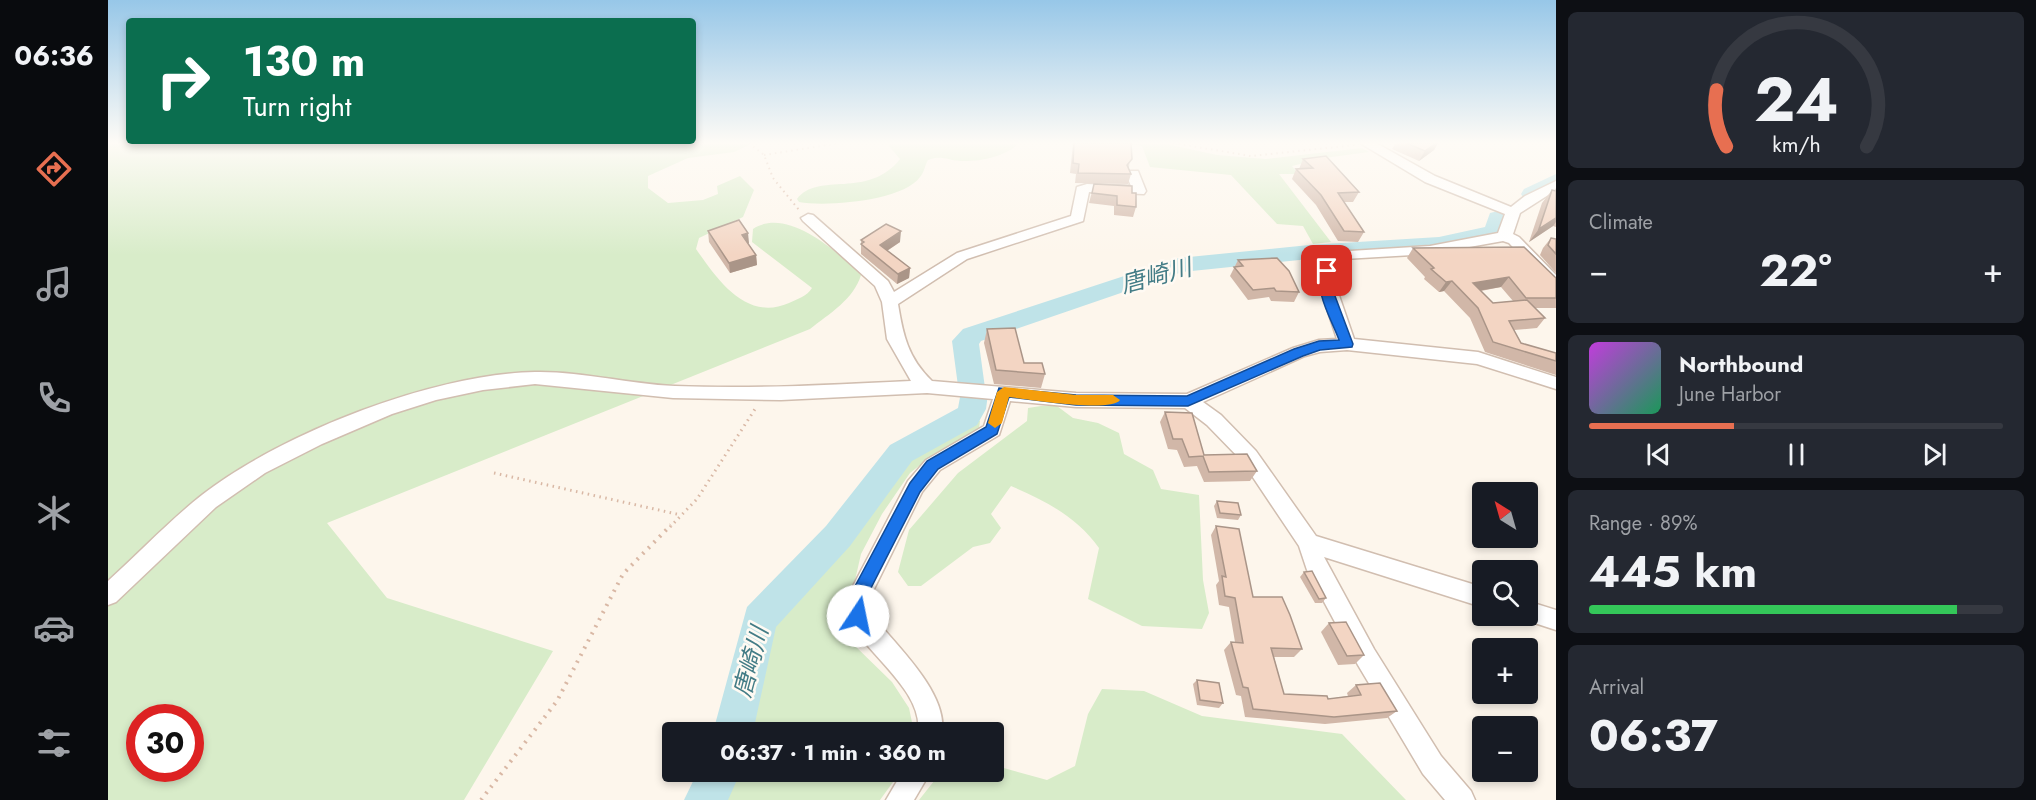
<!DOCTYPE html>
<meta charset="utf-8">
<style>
:root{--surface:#171b24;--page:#242831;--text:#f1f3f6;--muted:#9ea1a6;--line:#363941;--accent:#e76f51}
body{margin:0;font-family:Jost,"Noto Sans JP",sans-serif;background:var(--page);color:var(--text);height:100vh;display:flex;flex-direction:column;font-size:22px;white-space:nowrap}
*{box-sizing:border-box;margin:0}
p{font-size:20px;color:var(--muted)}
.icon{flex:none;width:33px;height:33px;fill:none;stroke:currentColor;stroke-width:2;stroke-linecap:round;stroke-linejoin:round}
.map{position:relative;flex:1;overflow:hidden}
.drawer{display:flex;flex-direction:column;gap:12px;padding:12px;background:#0d0f14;width:480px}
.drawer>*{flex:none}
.top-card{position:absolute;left:18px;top:18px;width:570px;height:126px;border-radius:6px;box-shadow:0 3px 9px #0003;background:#0b6e4f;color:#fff;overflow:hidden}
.needle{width:39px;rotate:323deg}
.fabs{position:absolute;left:1364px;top:482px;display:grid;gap:12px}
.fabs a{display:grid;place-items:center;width:66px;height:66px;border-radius:6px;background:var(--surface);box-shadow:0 3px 9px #0003;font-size:30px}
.speed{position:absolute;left:18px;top:704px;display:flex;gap:12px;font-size:30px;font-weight:700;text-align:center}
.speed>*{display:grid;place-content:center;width:78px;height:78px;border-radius:50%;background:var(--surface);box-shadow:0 3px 9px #0003;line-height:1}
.speed .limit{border:9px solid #d22;background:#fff;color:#111}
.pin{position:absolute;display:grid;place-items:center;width:51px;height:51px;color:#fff;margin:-26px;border-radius:12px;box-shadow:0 3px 9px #0006}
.me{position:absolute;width:66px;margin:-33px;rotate:11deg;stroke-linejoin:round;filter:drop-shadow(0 0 4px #0008)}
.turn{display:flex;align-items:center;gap:21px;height:126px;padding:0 18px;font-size:27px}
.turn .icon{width:78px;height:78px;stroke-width:2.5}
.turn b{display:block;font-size:42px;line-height:51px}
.big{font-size:45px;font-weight:700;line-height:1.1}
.drawer .card{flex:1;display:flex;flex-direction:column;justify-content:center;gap:9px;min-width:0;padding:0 21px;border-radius:9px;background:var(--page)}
.drawer .dial{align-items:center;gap:0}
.dial svg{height:156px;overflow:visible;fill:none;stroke:var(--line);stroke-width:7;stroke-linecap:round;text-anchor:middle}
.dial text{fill:var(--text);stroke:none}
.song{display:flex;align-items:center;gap:18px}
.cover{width:72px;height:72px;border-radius:9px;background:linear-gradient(135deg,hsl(290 70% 55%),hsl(150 70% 35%))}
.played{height:6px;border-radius:3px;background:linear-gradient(90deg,var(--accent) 35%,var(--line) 35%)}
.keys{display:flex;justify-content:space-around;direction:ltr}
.heat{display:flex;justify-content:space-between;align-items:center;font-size:33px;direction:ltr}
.charge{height:9px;border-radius:4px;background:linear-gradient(90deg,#34c759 89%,var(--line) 0)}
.trip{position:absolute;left:554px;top:722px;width:342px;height:60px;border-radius:6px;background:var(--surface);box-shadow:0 3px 9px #0003;font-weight:700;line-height:60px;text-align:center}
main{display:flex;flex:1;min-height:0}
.tabs{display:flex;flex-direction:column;width:108px;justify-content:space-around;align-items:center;background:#090b0e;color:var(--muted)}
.tabs .icon{width:42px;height:42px}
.tabs .active{color:var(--accent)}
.tabs b{font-size:27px;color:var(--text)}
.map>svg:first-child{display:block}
.green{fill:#d8ecc9;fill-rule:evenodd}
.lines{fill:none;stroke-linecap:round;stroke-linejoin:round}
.river{fill:#bfe3e8;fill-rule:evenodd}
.minor-casing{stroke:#d1beb0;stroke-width:3}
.path-far2{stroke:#d9b8a5;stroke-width:2;stroke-dasharray:1.5 4;stroke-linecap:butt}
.path-far1{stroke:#d9b8a5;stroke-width:3;stroke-dasharray:1.5 4.5;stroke-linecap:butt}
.path{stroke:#d9b8a5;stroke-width:4;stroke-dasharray:2 6;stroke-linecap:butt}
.minor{fill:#fff;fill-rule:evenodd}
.wall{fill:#d1b7a8;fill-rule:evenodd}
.shaded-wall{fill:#aa9588}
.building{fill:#f3d5c3;stroke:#aa9588;stroke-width:1.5}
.route{fill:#1a73e8;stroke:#114b97;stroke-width:1.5}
.slow{fill:#f59e0b}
.labels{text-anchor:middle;stroke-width:5;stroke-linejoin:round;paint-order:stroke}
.water-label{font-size:24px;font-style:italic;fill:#437c86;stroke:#fffaf3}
</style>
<main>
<nav class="tabs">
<b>06:36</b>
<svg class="icon active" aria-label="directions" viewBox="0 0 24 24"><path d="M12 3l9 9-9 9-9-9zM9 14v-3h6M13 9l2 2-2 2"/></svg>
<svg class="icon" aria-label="music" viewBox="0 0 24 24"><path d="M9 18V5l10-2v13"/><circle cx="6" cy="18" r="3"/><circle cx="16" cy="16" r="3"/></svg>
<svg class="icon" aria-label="phone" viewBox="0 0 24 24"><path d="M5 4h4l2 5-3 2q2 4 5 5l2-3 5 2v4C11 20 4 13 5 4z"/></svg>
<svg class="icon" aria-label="climate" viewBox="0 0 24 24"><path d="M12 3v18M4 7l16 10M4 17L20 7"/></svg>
<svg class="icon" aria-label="car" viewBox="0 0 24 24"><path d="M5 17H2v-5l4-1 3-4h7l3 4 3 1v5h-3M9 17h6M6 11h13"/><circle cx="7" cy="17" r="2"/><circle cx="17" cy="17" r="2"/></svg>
<svg class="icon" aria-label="filters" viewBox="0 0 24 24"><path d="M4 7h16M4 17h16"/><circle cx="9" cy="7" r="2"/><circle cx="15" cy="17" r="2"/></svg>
</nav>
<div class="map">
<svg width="1448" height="800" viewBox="0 0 1448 800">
<rect width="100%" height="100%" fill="#fdf6ec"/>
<!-- green -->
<g class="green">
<path d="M0,143H634L641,145L626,152L580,158L540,176V188L560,203L595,200L610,194L609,186L632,176L646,190L635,217L591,238L588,249C609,279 638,322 681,303C690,299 699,296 704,288L644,242L645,229C679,206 730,252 753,275C746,299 721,314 702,329L219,523L279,598L445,651L356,800H0ZM32,717H82V768H32Z"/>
<path d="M785,143H911C898,157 870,162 852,161C839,160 833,155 820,160C817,165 816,173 812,177C795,201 718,207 691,202L689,199C710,171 760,200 792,159L780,145Z"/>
<path d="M1017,143H1054L1109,155L1158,159L1254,148L1261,152L1216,158L1184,166L1190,174H1171L1223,242L1205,244L1195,226L1169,224L1123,175L1042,167L1034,146Z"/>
<path d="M933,406H949L965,418L990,423L1011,433L1016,454L1045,470L1053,489L1091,495L1095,580L1101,613L1094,629L1034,626L980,599L991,548C969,517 938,501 903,486L883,514L893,528L882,543L865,547L813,586H800L790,572L801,530L850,473L919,421L920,408Z"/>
<path d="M868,418L872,421L871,429L826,454L802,473L774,514L753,554L740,611L744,643L784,682L801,708L806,732H630L648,643L659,618L731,541L794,458Z"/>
<path d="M994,689L1036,691L1094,716L1234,734L1298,800H811L834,771H885V765L939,780L967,766L980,714Z"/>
<path d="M620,771H793L772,800H602Z"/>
</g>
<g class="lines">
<!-- river -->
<g class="river">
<path d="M1448,174V189C1437,195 1429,202 1416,199L1413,194L1416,189Z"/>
<path d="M1390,211L1398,213L1401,218L1395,236L1331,251L1201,259L1074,272L873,341L871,344L877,388L880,394L878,409L869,425L804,461L742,546L668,627L645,732H605L639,607L718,526L782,445L850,408L853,392L850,386L844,341L855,329L1071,258L1201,245L1331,237L1377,227L1382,213Z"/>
<path d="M590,771H633L620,800H576Z"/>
</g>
<!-- minor casing -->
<g class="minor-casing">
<g id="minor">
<path d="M1252,143H1268L1327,176L1403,207L1417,196L1448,181V190L1412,213L1405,234L1411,237L1448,275V289L1442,287L1401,243L1395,241L1322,254L1236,259L1225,278L1246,339L1370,352L1448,377V389L1369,364L1239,350L1212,352L1197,356L1095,402L1113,415L1148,451L1208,536L1374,587V607L1216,557L1266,649L1333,756L1363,791L1367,800H1337L1315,774L1250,665L1199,570L1191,546L1134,461L1099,425L1077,408L968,407L902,401L891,435L832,470L814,492L765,591L762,613C786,643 840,692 834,732H810C816,690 755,652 739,616L743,590L800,481L818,460L876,426L885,399L819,393L673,400L565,398L427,384L375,390L328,400L284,414L214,444L157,473L108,507L8,602L0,605V581C31,553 61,521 94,495C174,433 325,374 427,372C473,371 520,384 567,386C646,389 724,385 803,381L779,339L774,302L767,286L695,221L693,218L700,214L705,215L780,281L786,292L849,253L963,216L969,187L979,184L1023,186L1018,174L1020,171H1030L1038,191L1036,194L981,192L975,221L859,259L790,304C795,335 800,358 824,381L968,393L1079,394L1185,348L1211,340L1229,339L1209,278L1226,252L1322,246L1390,233L1397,214L1317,182Z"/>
<path d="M1419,601L1448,610V630L1411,618L1410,615H1419Z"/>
<path d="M795,771H823L806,800H778Z"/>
</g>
</g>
<!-- path-far2 -->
<g class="path-far2">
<path d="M641,143L656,155L665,178L691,210"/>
<path d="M1065,143L1143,156L1247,145"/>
<path d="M656,155L732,143"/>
</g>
<!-- path-far1 -->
<g class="path-far1">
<path d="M386,473L573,515"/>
<path d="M562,527L589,499L649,406"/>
</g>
<!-- path -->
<path class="path" d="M373,800L449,701L515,574L563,525"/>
<!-- minor -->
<use href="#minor" class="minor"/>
</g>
<!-- wall -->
<g class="wall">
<path d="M965,143H1023L1021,169L1023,174L1020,184L967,183L968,174L962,173Z"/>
<path d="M1288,143H1330L1326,150L1311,161L1284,149Z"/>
<path d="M1195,159L1251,192L1245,202H1236L1256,232L1250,242L1230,241L1208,205L1184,179L1188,169H1191Z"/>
<path d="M986,184L1024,193L1028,207L1025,217L1006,215V206L981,203Z"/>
<path d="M1448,188V227L1445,226L1421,242L1434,203L1444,190L1446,191Z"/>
<path d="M600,231L641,243H640L648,255L649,265L622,273L601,242Z"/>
<path d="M1443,238L1448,239V273L1432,255L1435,248Z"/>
<path d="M753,240L792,242L779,251L802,268L801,278L789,284L753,254Z"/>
<path d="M1305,248L1448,278V308H1427L1437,318L1429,328L1406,330L1413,343L1448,353V375L1377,352L1362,318L1336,291L1331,292L1316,279L1317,277L1299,258ZM1393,287L1405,301L1385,303L1373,291Z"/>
<path d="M1130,260L1191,292L1186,302L1163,301L1161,297L1140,300L1122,276Z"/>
<path d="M879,329L916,363L937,374L933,388L886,384L876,343Z"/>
<path d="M1057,412L1096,455L1149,471L1142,481L1096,482L1089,466L1076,467L1069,450L1060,449L1052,422Z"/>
<path d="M1109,501L1133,515L1130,520L1109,518L1106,506Z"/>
<path d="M1108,526L1145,597L1194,649L1186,657H1166L1176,694L1220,699L1240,696L1239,693L1248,685L1289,711L1279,718L1217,724L1137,717L1133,696L1128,695L1116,650L1123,642H1127L1121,607L1111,605L1108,585L1111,581L1103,535Z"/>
<path d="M1196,572L1218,598L1214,603H1207L1192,577Z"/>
<path d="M1221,623L1256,655L1247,664L1230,665L1213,632Z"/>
<path d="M1089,680L1115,703L1111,708L1089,705L1085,684Z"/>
</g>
<!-- shaded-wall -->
<g class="shaded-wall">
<path d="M1328,143H1330L1326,150L1311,161L1317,151Z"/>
<path d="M1448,218V222L1445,226L1421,242L1431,229Z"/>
<path d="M793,231L792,242L771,256L772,245Z"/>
<path d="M640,233L641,243L635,245L634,235Z"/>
<path d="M648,255L649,265L622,273L621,263Z"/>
<path d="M802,268L801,278L789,284L790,274Z"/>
<path d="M1401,277L1393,287L1358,293L1365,283Z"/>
<path d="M1344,281L1336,291L1331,292L1338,282Z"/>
</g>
<!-- building -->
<g class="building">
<path d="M966,143H1023L1024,159L1019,165L1023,174L970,173L971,164L965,163Z"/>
<path d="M1298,143H1328L1317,151Z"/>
<path d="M1218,156L1251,192L1230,193L1256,232L1236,231L1213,195L1188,169L1205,168L1195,159Z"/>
<path d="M986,184L1024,186V193H1028V207L1009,205V196L984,193Z"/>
<path d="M1444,190L1448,191V218L1431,229Z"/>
<path d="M631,220L640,233L634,235L648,255L621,263L600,231Z"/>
<path d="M778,224L793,231L772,245L802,268L790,274L753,244L756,242L753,240Z"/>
<path d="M1443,238L1448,239V254L1440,245Z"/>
<path d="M1416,247L1448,278V298H1418L1401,277L1365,283L1385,303L1419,300L1437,318L1401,321L1413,343L1448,353V361L1385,342L1370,308L1344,281L1338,282L1323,269L1326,268L1305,248Z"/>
<path d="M1169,258L1181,271L1191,292L1168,291L1166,288L1145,290L1126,267L1135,266L1130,260Z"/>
<path d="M907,328L916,363H934L937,374L888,370L879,329Z"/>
<path d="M1057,412L1084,413L1096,455L1139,454L1149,471L1101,472L1095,456L1081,457L1074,439H1065Z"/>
<path d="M1109,501L1130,503L1133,515L1112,513Z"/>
<path d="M1108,526L1131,529L1145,597H1174L1182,615L1194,649L1163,648L1176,694L1219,696L1220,699L1253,695L1248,685L1272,683L1289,711L1226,717L1145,709L1140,688L1135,687L1123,642L1135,643L1127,598L1117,596L1114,576L1118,577Z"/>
<path d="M1204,571L1218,598L1211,599L1196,572Z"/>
<path d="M1238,622L1256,655L1239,656L1221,623Z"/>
<path d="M1089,680L1111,683L1115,703L1092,700Z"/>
</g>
<!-- sky -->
<linearGradient id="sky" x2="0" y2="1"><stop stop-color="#97c7e8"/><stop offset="0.56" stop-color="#fefbf6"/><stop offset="1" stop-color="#fefbf6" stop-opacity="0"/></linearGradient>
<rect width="1448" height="255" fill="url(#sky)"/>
<!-- route -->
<path class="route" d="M1219,267L1225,271L1222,278L1224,288L1245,344L1244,347L1212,350L1195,356L1080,406L968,405L901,397L889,434L830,469L812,492L762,590L756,621L750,623L744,621L741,616L745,590L802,483L819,461L878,427L891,388L968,395L1079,396L1186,349L1211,341L1231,340C1224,320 1204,289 1215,268Z"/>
<!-- slow -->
<path class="slow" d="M896,387L968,395H1005L1012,400C1003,413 919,399 901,397L894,423L887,428L880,423L889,392Z"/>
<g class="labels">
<!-- water labels -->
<g class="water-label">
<text transform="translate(1048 276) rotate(-15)" y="8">唐崎川</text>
<text transform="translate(643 662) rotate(-75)" y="8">唐崎川</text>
</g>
</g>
</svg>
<div class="fabs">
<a><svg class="needle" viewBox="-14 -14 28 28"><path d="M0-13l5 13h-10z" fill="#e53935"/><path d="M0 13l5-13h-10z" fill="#9ea1a6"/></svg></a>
<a><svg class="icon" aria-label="search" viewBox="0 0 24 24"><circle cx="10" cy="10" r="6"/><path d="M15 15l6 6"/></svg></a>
<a>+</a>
<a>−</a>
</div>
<div class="speed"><div class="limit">30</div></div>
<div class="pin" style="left:1219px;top:271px;background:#d93025"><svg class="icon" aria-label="arrive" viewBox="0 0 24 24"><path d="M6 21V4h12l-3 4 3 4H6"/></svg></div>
<svg class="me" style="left:750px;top:616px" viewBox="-20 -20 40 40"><circle r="19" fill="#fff"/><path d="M0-13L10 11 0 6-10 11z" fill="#1a73e8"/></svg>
<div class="trip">06:37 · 1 min · 360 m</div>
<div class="top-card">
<div class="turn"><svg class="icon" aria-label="right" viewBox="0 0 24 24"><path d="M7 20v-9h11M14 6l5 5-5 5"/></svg><div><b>130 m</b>Turn right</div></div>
</div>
</div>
<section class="drawer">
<div class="card dial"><svg viewBox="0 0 100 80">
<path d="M14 69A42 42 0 1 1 86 69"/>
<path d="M14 69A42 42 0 0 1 9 40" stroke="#e76f51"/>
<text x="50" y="56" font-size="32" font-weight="700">24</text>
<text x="50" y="72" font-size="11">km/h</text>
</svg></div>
<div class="card"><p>Climate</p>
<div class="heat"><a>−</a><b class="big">22°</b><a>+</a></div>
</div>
<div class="card">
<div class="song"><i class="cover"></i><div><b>Northbound</b><p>June Harbor</p></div></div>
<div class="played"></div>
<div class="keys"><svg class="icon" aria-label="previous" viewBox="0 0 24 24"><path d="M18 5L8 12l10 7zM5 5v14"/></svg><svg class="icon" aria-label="pause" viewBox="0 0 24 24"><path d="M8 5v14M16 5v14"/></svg><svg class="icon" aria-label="next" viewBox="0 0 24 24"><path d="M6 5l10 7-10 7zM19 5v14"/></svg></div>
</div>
<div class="card"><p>Range · 89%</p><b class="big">445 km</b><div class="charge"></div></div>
<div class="card"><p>Arrival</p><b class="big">06:37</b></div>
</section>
</main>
